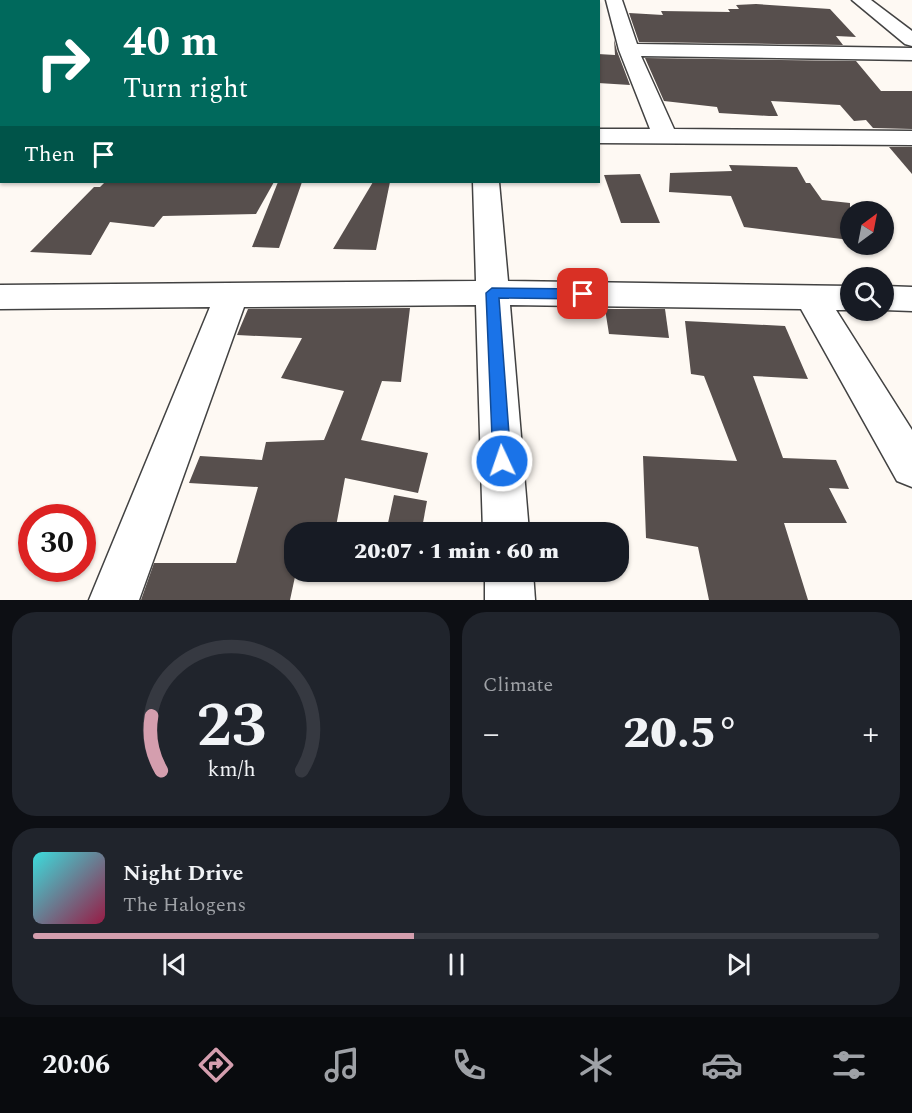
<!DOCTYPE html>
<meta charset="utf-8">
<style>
:root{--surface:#171b24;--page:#20242c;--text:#f1f3f6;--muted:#9ea1a6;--line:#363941;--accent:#d49eae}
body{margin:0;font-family:Spectral,serif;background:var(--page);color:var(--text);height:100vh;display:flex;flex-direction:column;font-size:22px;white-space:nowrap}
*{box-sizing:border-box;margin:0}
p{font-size:20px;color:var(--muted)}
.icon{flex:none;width:33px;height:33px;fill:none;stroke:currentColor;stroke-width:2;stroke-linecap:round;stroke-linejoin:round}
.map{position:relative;height:600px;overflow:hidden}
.drawer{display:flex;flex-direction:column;gap:12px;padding:12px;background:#0d0f14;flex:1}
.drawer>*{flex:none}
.guide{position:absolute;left:0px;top:0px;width:600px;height:183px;box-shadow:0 2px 4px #0004;background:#00695c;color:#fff;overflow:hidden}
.needle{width:39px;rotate:32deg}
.controls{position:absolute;left:840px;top:201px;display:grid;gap:12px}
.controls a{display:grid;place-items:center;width:54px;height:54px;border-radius:50%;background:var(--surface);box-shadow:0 2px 4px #0004;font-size:30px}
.speed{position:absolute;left:18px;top:504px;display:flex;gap:12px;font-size:30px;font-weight:700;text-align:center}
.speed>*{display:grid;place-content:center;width:78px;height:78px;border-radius:50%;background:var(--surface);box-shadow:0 2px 4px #0004;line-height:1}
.speed .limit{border:9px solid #d22;background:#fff;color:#111}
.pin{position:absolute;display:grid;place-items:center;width:51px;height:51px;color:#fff;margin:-26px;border-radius:12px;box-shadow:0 3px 9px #0006}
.me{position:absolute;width:66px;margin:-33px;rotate:357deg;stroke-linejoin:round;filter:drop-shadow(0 0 4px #0008)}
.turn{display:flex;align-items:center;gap:21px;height:126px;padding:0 24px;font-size:27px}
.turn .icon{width:78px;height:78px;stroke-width:2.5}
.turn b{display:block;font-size:42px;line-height:51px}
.then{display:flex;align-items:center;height:57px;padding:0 24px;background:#0003;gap:12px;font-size:22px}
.big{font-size:45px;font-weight:800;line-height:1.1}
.drawer .tile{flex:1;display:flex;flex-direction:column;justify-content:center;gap:9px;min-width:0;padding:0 21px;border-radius:24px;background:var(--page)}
.drawer .dial{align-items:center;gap:0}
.dial svg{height:156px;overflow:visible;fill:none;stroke:var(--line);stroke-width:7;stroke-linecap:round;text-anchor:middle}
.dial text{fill:var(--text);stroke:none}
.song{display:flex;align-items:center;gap:18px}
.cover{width:72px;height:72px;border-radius:9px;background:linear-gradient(135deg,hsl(180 70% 55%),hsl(340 70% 35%))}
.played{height:6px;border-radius:3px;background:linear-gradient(90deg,var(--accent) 45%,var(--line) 45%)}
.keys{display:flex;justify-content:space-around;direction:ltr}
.heat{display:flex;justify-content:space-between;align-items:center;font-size:33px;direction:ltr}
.drawer .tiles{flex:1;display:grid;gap:12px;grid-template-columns:1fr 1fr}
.tile:last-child{grid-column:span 2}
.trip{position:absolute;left:284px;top:522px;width:345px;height:60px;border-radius:24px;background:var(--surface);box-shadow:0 2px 4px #0004;font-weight:800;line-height:60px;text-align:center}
.tab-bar{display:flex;height:96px;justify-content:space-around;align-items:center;background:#090b0e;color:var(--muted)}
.tab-bar .icon{width:42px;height:42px}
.tab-bar .current{color:var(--accent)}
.tab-bar b{font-size:27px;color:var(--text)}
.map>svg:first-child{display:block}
.building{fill:#574f4d}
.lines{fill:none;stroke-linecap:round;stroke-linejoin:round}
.minor-casing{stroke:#424242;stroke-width:3}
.minor{fill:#fff;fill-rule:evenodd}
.route{fill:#1a73e8;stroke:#114b97;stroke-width:1.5}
</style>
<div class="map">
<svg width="912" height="600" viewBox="0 0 912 600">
<rect width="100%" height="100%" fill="#fef9f3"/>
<!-- building -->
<g class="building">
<path d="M756,4L830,9L856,37L836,36L843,45L639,42L629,13L663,15L661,11L730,12L728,9H739L736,5Z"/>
<path d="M614,39L617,51L630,85L598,83V54L615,55Z"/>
<path d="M645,58L856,61L881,91H912V129L873,128L866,120L854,121L840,105L771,101L778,116H769L719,113L717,107L664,101Z"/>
<path d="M889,147H912V174Z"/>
<path d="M729,165L797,167L806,183H810L822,200L850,203V240L744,227L731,196L669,192L670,173L732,171Z"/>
<path d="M640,174L660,223H621L604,175Z"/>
<path d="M105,182H274L256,214L163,216L154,227L110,222L91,255L30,252L94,187H100Z"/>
<path d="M278,182H302L279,248L252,247Z"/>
<path d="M373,182H390L376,250L333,249Z"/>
<path d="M410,308L401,382L382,381L361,440L428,453L418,493L345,478L335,532H294L296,572L290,600H141L154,563H236L258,487L189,483L200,456L262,460L266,442L324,440L344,391L281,378L302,338L237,335L248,309Z"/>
<path d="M605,309H665L669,338L609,334Z"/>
<path d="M685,321L785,326L808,379L753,376L783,458L836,460L849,489L829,488L847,523H784L808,600H709L698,547L646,538L643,456L737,461L704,376L691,374Z"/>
<path d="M394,495L427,501L422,528L388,523Z"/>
</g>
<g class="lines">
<!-- minor casing -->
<g class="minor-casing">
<g id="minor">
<path d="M134,0H154L133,2Z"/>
<rect x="340" y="0" width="16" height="2"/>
<rect x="467" y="0" width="16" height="2"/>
<path d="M606,0H622L637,44L912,48V60L641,56L674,129L912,131V145L598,143V129H650L619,50Z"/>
<path d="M852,0H871L912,31V46L905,44Z"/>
<path d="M2,32V44L0,45V33Z"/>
<path d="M2,103V118L0,119V104Z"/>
<rect x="0" y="135" width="2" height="14"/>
<path d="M473,182H499L508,281L850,286V310H836L912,430V487L897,481L801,309L510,305L529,532H483L476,305L244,307L139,600H89L210,307L0,309V285L476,281Z"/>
<path d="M884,286L912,287V311L884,310Z"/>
<path d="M485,572H533L535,600H485Z"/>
</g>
</g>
<!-- minor -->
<use href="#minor" class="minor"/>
</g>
<!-- route -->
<path class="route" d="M492,288L583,289L590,294L583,299L499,298L511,461L508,466L502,469L496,466L493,461L486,293Z"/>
</svg>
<div class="controls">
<a><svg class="needle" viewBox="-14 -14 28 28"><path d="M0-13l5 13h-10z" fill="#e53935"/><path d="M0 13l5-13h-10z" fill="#9ea1a6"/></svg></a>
<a><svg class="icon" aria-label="search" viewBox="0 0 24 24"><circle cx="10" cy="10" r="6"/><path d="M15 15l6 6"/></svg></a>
</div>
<div class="speed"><div class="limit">30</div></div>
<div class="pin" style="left:583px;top:294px;background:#d93025"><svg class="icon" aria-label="arrive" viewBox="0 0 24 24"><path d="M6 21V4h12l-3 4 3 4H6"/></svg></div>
<svg class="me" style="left:502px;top:461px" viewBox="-20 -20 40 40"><circle r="17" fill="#1a73e8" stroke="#fff" stroke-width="3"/><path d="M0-11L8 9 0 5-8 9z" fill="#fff"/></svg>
<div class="trip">20:07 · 1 min · 60 m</div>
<div class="guide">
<div class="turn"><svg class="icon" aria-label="right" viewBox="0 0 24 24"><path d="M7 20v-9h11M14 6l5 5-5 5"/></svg><div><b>40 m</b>Turn right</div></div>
<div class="then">Then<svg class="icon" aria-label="arrive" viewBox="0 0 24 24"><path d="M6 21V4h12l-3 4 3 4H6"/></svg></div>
</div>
</div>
<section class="drawer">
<div class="tiles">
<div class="tile dial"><svg viewBox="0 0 100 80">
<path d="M14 69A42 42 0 1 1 86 69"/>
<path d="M14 69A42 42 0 0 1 9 41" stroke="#d49eae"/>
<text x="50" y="56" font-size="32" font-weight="700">23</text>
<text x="50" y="72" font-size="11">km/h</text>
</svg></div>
<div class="tile"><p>Climate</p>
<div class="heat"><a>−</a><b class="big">20.5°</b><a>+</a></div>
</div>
<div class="tile">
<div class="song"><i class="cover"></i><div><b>Night Drive</b><p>The Halogens</p></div></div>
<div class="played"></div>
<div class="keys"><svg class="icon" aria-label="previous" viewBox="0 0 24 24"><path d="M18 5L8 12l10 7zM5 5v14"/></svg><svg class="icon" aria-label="pause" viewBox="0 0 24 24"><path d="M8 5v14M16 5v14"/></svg><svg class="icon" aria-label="next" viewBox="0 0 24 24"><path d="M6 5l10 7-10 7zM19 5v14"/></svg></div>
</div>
</div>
</section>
<nav class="tab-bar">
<b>20:06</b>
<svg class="icon current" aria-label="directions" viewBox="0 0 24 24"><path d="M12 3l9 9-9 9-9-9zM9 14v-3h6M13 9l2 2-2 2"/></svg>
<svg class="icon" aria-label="music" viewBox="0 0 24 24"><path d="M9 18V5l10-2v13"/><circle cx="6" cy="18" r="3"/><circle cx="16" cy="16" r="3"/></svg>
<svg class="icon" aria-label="phone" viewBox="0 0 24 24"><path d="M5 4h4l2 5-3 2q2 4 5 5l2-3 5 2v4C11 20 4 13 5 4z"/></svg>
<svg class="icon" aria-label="climate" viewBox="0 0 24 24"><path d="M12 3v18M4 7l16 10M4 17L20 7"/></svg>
<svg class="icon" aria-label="car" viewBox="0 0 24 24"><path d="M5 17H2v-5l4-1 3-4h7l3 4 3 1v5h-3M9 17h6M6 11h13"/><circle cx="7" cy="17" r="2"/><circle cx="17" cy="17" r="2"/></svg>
<svg class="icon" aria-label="filters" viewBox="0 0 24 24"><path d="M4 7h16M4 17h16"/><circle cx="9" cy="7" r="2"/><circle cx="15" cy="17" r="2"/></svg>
</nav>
